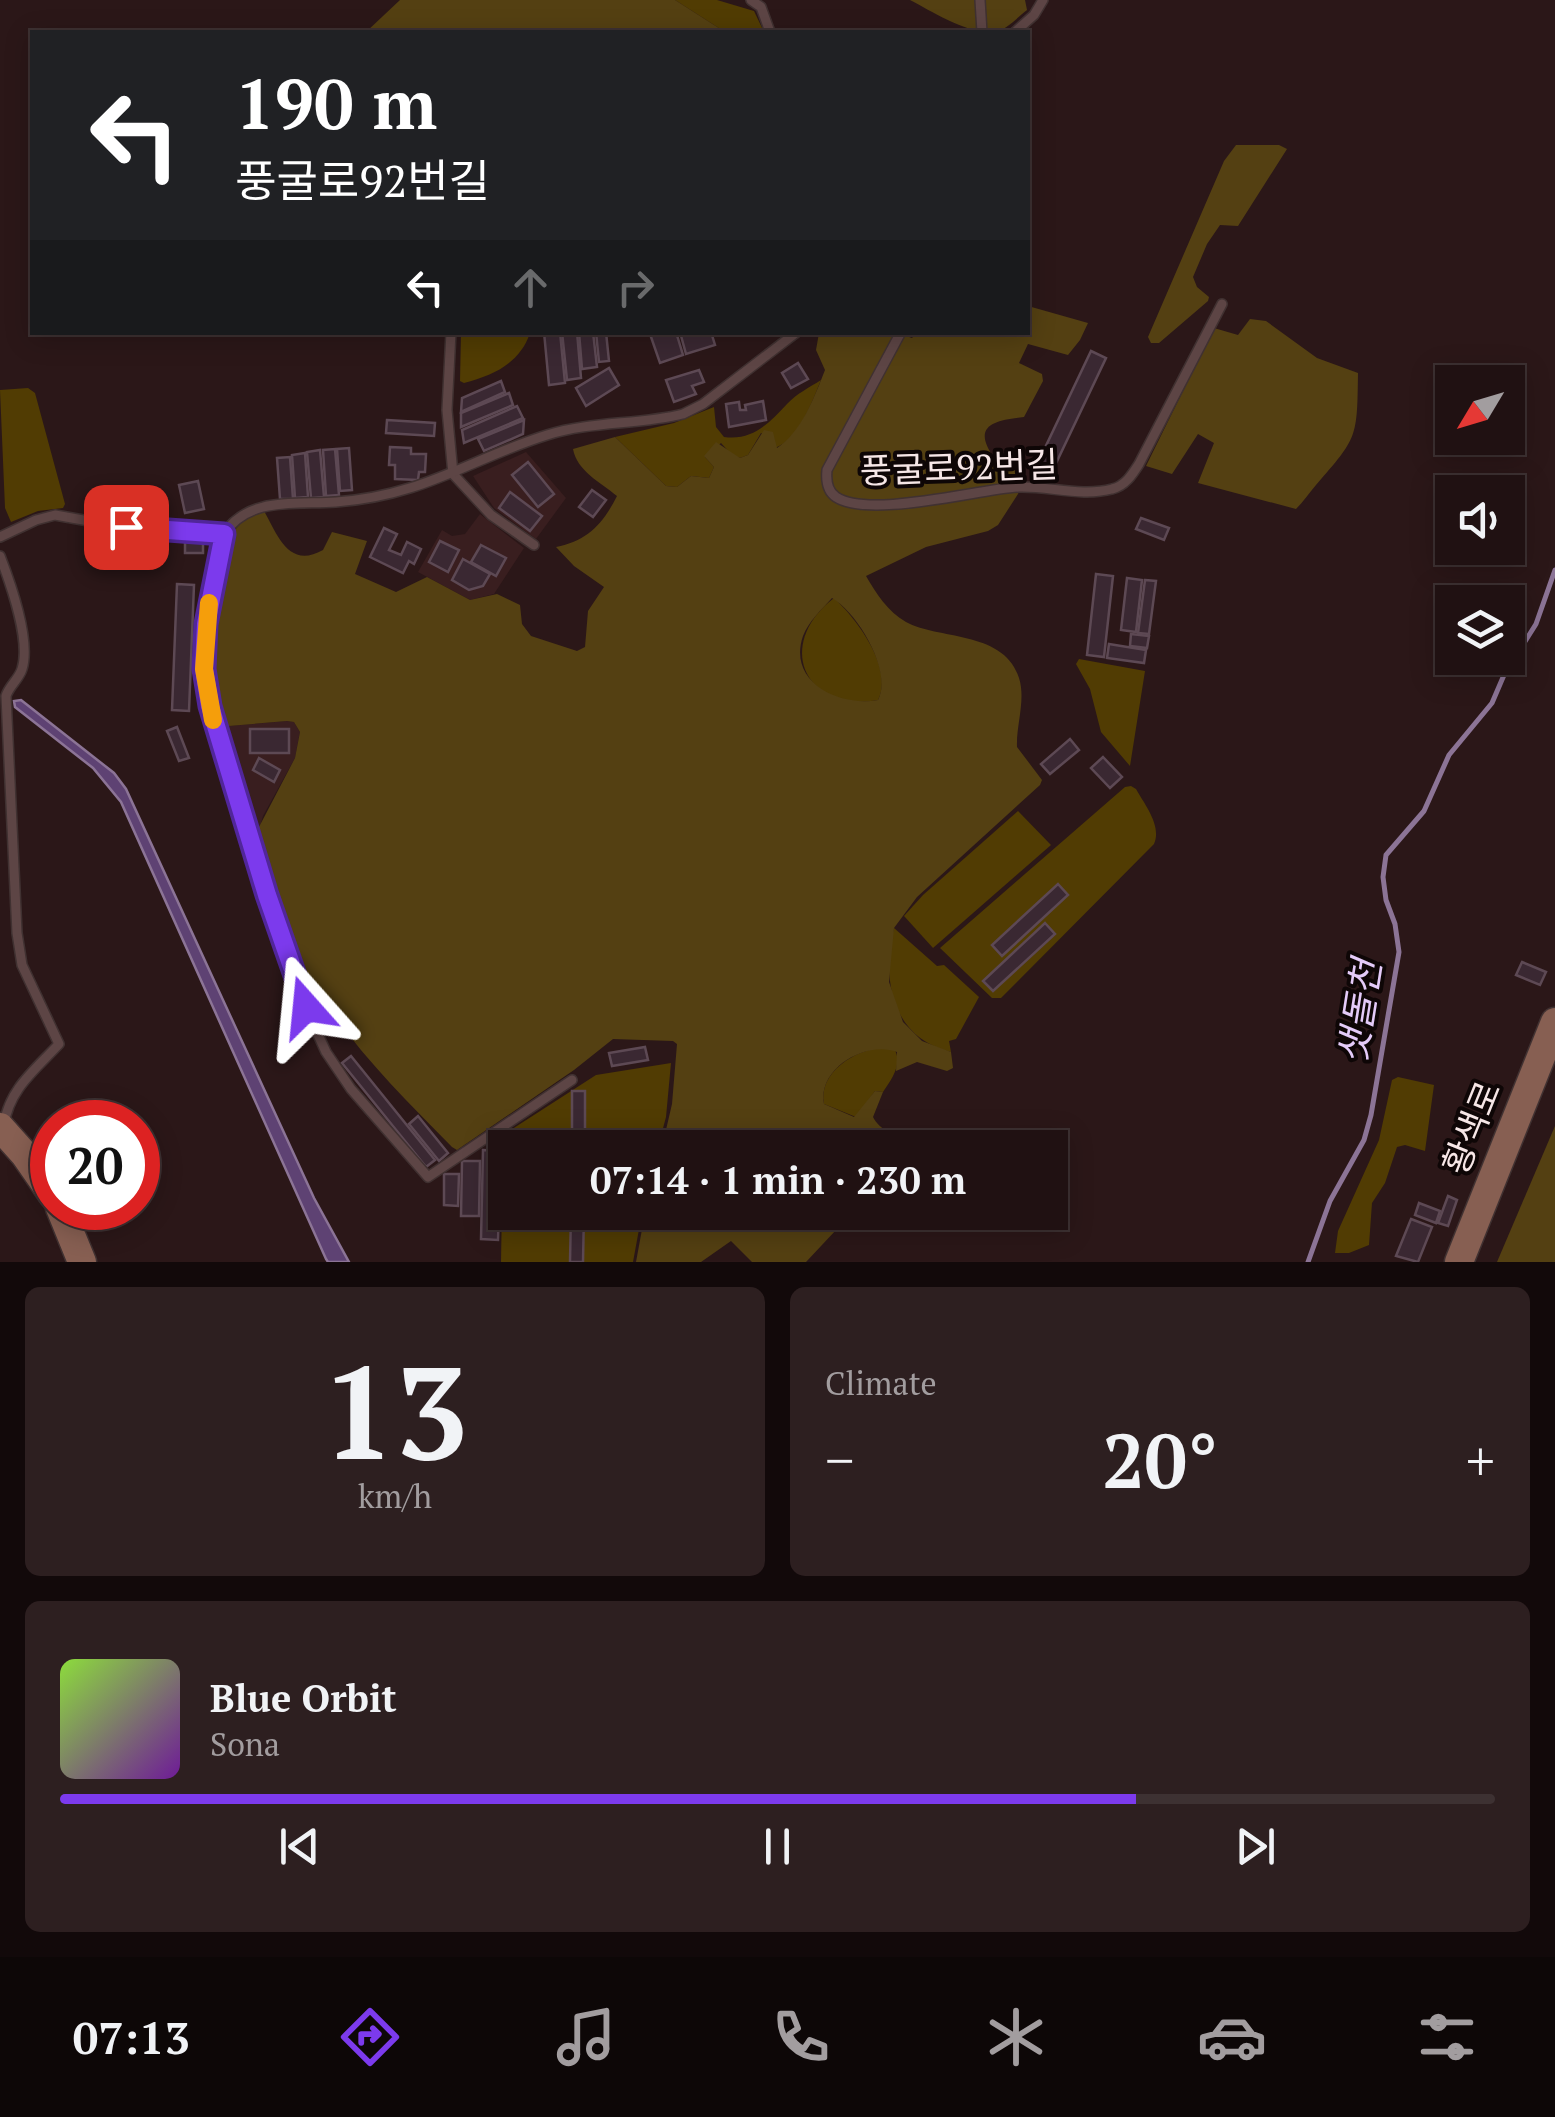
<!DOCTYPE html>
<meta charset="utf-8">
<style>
:root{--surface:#201112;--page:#2d1f20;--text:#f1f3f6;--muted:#a29d9f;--line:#3d3132;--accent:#7c3aed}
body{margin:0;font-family:"PT Serif","Noto Sans KR",serif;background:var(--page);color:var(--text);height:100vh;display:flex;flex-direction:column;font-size:38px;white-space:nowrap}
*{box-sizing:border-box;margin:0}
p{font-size:32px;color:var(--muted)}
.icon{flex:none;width:55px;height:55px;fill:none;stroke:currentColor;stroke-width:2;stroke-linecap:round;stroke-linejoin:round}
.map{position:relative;height:1262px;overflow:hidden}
.sheet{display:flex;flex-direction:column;gap:25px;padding:25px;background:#12090a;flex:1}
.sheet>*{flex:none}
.top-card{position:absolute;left:30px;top:30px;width:1000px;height:305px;border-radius:0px;box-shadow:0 5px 25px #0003,0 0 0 2px var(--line);background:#202124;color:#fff;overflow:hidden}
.needle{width:65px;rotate:232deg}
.controls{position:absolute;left:1435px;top:365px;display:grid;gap:20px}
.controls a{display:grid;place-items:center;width:90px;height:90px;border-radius:0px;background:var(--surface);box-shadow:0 5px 25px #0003,0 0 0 2px var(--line);font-size:50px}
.speed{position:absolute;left:30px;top:1100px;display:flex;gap:20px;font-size:50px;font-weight:700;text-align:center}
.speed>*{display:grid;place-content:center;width:130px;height:130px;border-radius:50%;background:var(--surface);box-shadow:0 5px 25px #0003,0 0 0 2px var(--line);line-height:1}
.speed .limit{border:15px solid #d22;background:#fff;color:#111}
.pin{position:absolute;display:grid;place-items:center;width:85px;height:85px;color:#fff;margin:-42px;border-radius:20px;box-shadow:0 5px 15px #0006}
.me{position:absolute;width:110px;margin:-55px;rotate:342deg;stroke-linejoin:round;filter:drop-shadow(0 0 8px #0008)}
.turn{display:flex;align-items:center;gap:35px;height:210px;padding:0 40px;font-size:45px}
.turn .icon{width:130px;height:130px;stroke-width:2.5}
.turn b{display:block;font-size:70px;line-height:85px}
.lanes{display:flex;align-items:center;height:95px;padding:0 40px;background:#0003;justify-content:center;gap:50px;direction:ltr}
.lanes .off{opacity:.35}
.big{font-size:75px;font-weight:600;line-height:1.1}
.sheet .widget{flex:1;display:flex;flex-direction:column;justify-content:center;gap:15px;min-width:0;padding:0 35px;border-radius:15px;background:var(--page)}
.sheet .dial{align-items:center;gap:0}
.dial b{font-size:130px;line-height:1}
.song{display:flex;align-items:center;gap:30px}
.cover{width:120px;height:120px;border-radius:15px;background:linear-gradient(135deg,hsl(90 70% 55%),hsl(280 70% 35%))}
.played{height:10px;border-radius:5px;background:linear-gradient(90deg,var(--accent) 75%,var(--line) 75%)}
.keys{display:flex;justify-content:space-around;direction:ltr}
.heat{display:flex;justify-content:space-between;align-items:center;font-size:55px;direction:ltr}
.sheet .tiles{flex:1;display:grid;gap:25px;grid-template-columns:1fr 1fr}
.widget:last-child{grid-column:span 2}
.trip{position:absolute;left:488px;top:1130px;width:580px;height:100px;border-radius:0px;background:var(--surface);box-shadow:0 5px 25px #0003,0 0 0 2px var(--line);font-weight:600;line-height:100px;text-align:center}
.tabs{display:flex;height:160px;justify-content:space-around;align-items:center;background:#0d0707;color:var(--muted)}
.tabs .icon{width:70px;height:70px}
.tabs .current{color:var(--accent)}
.tabs b{font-size:45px;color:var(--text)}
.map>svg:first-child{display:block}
.built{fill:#391e1f}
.green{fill:#513c03}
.forest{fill:#544012;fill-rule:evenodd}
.water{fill:#5e4273;stroke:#8c7496;stroke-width:2.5}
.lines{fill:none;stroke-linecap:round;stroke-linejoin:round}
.stream{stroke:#8c7496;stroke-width:5}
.building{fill:#3a2832;stroke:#5d4954;stroke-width:2.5}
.lane-casing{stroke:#403131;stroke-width:12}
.secondary-casing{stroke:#403131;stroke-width:31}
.lane{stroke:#5d4545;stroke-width:9}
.secondary{stroke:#875f52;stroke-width:28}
.route-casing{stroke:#51269a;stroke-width:25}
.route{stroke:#7c3aed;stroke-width:18}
.slow{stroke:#f59e0b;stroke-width:18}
.labels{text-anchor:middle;stroke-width:8;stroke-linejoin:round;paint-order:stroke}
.street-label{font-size:35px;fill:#f6e7e7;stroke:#0e0606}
.water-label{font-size:38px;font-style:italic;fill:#e4cbf9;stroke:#0e0606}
</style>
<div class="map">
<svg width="1555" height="1262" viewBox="0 0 1555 1262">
<rect width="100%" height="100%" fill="#2b1718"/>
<!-- built -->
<g class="built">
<path d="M526,452L566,498L536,539L494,508L473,476Z"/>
<path d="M480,514L524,548L494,594L470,600L418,572L442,530L452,536L465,534Z"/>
<path d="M220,719L229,726L287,721L294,722L300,732L295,758L263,816L258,834Z"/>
</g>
<!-- green -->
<g class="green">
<path d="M675,0H717L754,11L764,32H725Z"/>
<path d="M461,333V332L530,333C520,363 494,375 464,383L460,381Z"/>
<path d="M821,380C812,402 799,439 775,448L774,438L761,433L748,455L740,458L732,455L721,443L705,457L714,467L709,478L691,476L677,487L666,486L615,437L674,423L714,407L716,427L724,437C753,441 769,423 787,404C796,394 810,387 821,380Z"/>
<path d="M28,388L35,393L65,504L63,508L38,511L11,522L5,508L0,390Z"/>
<path d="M834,598C857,619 894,669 878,700C804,713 774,644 834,598Z"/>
<path d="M1079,659L1145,671L1130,766L1101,732L1090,689L1076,664Z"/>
<path d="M1131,786L1136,789C1145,805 1162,826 1154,844L1001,998H992L940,948L1125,787Z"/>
<path d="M1018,811L1051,845L933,948L904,916L923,895Z"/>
<path d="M894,928L937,966L944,965L979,997L956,1039L949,1041L951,1052C892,1038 881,980 894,928Z"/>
<path d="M883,1047L895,1050C902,1065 892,1079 883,1092L875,1091L856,1117L824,1104C818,1072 855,1050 883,1047Z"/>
<path d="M671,1063L666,1117L658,1147L505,1148V1212L642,1213L633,1262H501L503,1145L506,1133L596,1075Z"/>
<path d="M1398,1077L1434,1085L1425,1151L1405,1145L1397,1147L1385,1183L1372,1203L1369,1245L1349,1253H1335L1338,1231L1379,1140L1392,1080Z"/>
</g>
<!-- forest -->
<g class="forest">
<path d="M400,0H675L725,32H366Z"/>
<path d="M910,0H1025L1027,10C1018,17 1005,31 994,32C969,35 931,11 910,0Z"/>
<path d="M1236,145H1279L1287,149L1238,226L1220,225L1207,244L1193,277L1197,287L1209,297L1208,301L1159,343H1151L1148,337L1224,161Z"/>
<path d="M1028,306L1088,323L1080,340L1068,355L1028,344L1019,363L1042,374L1043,381L1024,417C995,420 970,425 995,459L1016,460L1022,465L1025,475L1018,494L998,525L988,531L926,547L866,576C876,593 888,612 906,622C938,640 1004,630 1019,678C1026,700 1016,725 1017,747L1042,780L1040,785L917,897L894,928L889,982L903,1022L922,1041L951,1052L953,1068L947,1071L917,1062L896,1071L897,1052C867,1040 817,1068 824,1104L854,1117L875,1091L883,1092L873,1117C879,1130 897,1135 901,1147H662L672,1104L677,1044L673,1041L613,1039L574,1070L457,1150L452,1147C393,1087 332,1028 296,950C278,913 268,874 258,834L259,827L295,758L300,732L294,722L287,721L229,726C195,707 215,562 233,533C240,521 252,515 264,511C277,533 288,570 323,550L332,532L367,541L355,574L396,592L427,577L470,600L497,594L520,605L522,624L531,636L577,651L585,647L588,611L604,587L574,566L556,547C587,541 603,524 617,496C600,482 577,471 573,449L615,437L666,486L677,487L691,476L709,478L714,467L704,456L716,442L740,458L748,455L764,430L773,432L777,448C802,431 814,398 825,370L816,350L819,333H898L912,338L917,332H1028ZM832,598C858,613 893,672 878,700C840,707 787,683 803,636C809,621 821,610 832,598Z"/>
<path d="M1250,319L1266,321L1317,358L1358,373C1357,438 1358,437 1316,485C1309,493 1303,502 1296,509L1198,483L1214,443L1198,434L1172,474L1146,466L1214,328L1238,335Z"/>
<path d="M1555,1126V1262H1497Z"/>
<path d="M645,1213V1212L852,1213L806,1262H752L731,1241L701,1262H636Z"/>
</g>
<!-- water -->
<path class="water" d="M21,700L114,773L126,789L314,1198L349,1262H328L326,1259L121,802L93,768L15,707L14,701Z"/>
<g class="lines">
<!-- stream -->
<path class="stream" d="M1308,1262L1330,1201L1364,1140L1371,1115L1399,952L1395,924L1386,900L1383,877L1386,855L1424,811L1449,755L1492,703L1504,675L1536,624L1555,570"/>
</g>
<!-- building -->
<g class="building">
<path d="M544,332H560L565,383L549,385Z"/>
<path d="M562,332H577L581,378L567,380Z"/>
<path d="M579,332H593L597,367L582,369Z"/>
<path d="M596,332H606L609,361L599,362Z"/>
<path d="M676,332L683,355L660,363L650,334Z"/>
<path d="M680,332H711L715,345L686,354Z"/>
<path d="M1091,351L1106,358L1049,478L1034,471Z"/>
<path d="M798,363L808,379L791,388L782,373Z"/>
<path d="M609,368L619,385L586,406L576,388Z"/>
<path d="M699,370L704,382L692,386L696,394L674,402L666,380Z"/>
<path d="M501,381L505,392L461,412L462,398Z"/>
<path d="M509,393L513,405L461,427V413Z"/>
<path d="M763,401L766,420L729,427L726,404L739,402L740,410H746L745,405Z"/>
<path d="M517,406L523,418L464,443L462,430Z"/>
<path d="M387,420L435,423L434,436L386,433Z"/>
<path d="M524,420L523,434L484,451L478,439Z"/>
<path d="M390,447L411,448V454H426L425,472H419L418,480L395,479V465H389Z"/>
<path d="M349,448L352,490L340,491L337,449Z"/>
<path d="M335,449L339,495L326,496L323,450Z"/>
<path d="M320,450L324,497L311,498L307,452Z"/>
<path d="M305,453L308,497L295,498L292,455Z"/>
<path d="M290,457L293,499H280L277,458Z"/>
<path d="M528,462L554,494L538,507L512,475Z"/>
<path d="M198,481L204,509L185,513L179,485Z"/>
<path d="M592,490L606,500L593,517L579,507Z"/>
<path d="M510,492L542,516L530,531L499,508Z"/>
<path d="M1141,518L1169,528L1164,540L1136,529Z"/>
<path d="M384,528L397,534L389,550L401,555L407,542L421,549L414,564L409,561L403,573L370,557Z"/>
<rect x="185" y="540" width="18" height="13"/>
<path d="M440,541L459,550L448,572L429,562Z"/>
<path d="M481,545L506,558L496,576L471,562Z"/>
<path d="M463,559L490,574L483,586L469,590L452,580Z"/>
<path d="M1096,574L1113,576L1104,657L1087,655Z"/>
<path d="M1127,578L1142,580L1136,632L1121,630Z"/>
<path d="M1145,580L1156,581L1149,634L1138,633Z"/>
<path d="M177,584L194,585L189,711L172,710Z"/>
<path d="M1131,634L1149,636L1147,648L1130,646Z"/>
<path d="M1109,644L1146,650L1144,663L1107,658Z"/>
<path d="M177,727L189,758L179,761L167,731Z"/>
<rect x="250" y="729" width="39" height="24"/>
<path d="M1070,739L1079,750L1050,774L1041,764Z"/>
<path d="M1103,757L1122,777L1110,788L1091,768Z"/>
<path d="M259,758L280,770L274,782L253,770Z"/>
<path d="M1058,884L1068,895L1002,956L992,945Z"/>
<path d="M1045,923L1055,934L993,991L983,981Z"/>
<path d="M1522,962L1546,972L1540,985L1516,975Z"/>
<path d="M645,1047L648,1060L612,1066L609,1053Z"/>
<path d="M351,1056L435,1160L426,1167L342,1063Z"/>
<rect x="572" y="1091" width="13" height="57"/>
<path d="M418,1116L448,1153L439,1161L409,1124Z"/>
<path d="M483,1150L501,1151L498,1240L481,1239Z"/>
<path d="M462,1161H480L479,1216H461Z"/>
<path d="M444,1174H459L458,1206L444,1205Z"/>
<path d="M1448,1196L1457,1200L1448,1226L1438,1223Z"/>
<path d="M1419,1203L1440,1211L1436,1223L1415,1215Z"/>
<path d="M571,1212H584L583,1262H570Z"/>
<path d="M1411,1219L1432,1227L1418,1262L1396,1256Z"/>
</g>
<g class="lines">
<!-- lane casing -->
<g class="lane-casing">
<g id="lane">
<path d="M751,0L761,7L770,32"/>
<path d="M980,0L982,32"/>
<path d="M1015,32L1034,15L1043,0"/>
<path d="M451,332L447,410L453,474L491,515L534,545"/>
<path d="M901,332L827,470C826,480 827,491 836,497C869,519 979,489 1019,487C1049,486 1082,497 1112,489C1125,486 1132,475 1139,464L1222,304"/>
<path d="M224,534L207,610L204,649L206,684L220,749L252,837L274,914L309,1015L326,1052L351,1089L428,1177L572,1080"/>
<path d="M0,537L36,520L55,515L145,531L224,534C248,496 297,505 336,502C423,496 470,459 547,435C591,421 639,425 683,414L703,404L797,332"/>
<path d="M0,556C10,582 31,641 22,669C19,679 9,686 6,696L17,933L22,965L59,1044C35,1070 9,1089 4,1125"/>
</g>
</g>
<!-- secondary casing -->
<g class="secondary-casing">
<g id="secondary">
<path d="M0,1127L25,1155L52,1194"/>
<path d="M60,1208L82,1262"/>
<path d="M1459,1262L1555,1022"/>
</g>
</g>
<!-- lane -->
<use href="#lane" class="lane"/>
<!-- secondary -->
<use href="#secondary" class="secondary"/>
</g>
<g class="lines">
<!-- route casing -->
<g class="route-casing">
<path id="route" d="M126,527L224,534L206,624L204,669L210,706L267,895L306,1007"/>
</g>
<!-- route -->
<use href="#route" class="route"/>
<!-- slow -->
<path class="slow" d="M209,603L204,669L213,720"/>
</g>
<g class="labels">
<!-- street labels -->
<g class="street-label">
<text transform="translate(959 468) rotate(-2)" y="12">풍굴로92번길</text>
<text transform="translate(1472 1128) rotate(-68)" y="12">황색로</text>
</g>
<!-- water labels -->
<g class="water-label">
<text transform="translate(1360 1012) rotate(-81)" y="13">샛돌천</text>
</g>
</g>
</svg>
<div class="controls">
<a><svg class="needle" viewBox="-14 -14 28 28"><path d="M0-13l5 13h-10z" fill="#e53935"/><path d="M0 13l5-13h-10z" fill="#a29d9f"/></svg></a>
<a><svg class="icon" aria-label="sound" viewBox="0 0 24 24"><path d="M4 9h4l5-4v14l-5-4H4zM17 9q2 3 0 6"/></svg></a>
<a><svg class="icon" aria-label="layers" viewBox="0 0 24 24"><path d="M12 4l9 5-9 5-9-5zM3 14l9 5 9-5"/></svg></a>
</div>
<div class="speed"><div class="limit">20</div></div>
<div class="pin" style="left:126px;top:527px;background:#d93025"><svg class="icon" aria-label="arrive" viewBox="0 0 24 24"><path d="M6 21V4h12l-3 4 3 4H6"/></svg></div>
<svg class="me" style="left:306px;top:1007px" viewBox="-20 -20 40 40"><path d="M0-17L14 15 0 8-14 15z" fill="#7c3aed" stroke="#fff" stroke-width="4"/></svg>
<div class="trip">07:14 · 1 min · 230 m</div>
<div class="top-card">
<div class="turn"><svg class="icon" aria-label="left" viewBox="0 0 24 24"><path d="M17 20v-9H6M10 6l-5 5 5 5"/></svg><div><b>190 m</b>풍굴로92번길</div></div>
<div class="lanes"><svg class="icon" aria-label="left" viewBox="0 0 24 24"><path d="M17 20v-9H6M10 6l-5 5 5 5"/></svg><svg class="icon off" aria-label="ahead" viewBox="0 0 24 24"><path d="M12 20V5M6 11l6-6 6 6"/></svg><svg class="icon off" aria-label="right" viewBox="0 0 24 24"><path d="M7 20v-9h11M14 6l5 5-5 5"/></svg></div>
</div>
</div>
<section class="sheet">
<div class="tiles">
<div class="widget dial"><b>13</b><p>km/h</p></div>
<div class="widget"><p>Climate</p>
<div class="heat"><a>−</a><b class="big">20°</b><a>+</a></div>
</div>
<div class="widget">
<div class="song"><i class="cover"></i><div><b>Blue Orbit</b><p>Sona</p></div></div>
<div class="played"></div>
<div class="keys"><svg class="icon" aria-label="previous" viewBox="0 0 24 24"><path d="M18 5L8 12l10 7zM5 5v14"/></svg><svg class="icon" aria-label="pause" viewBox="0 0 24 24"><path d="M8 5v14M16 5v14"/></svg><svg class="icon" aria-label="next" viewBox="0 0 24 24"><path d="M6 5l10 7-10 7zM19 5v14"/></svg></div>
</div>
</div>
</section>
<nav class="tabs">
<b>07:13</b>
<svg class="icon current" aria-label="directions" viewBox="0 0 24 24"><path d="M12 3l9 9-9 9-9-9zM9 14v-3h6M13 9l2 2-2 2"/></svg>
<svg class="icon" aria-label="music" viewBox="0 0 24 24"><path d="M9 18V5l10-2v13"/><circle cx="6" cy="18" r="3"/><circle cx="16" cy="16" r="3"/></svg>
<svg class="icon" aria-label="phone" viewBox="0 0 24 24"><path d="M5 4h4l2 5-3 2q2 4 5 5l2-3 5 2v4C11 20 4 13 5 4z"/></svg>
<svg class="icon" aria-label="climate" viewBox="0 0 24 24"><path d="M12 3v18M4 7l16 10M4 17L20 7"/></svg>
<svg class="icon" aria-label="car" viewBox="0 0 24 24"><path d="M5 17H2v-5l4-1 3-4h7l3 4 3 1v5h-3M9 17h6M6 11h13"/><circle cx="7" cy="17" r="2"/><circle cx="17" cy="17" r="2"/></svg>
<svg class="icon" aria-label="filters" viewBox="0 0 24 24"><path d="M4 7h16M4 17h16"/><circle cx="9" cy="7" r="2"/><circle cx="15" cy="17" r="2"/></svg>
</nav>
